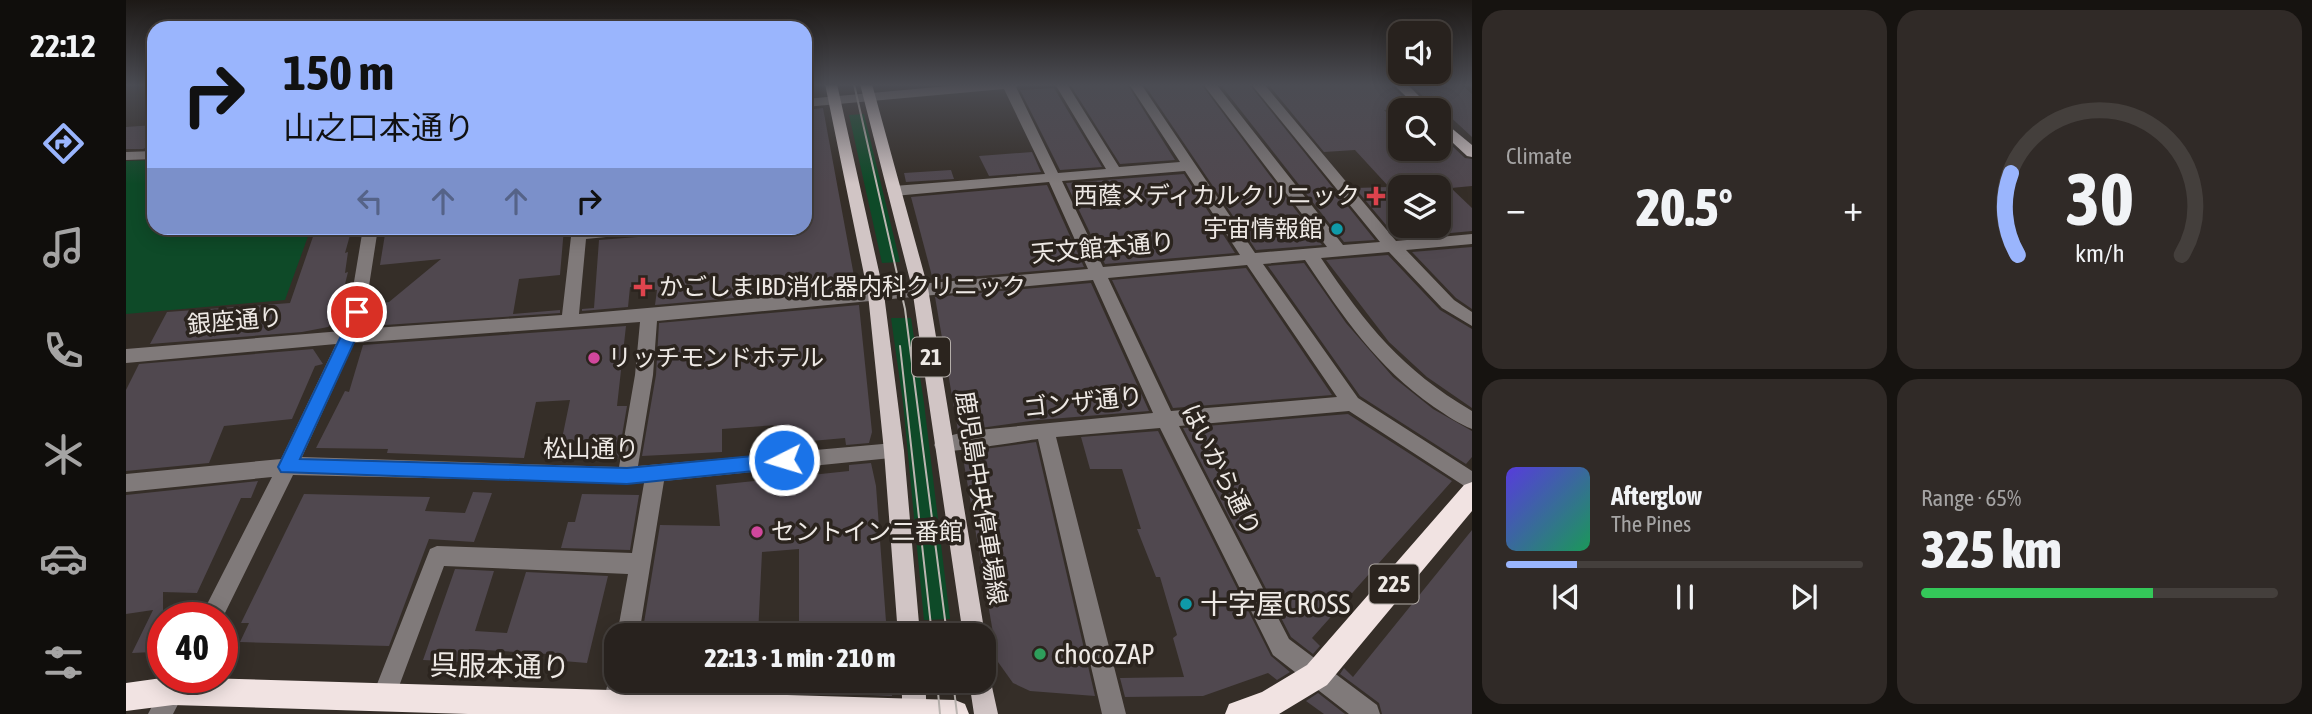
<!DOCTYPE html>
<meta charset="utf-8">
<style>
:root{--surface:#28221e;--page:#302a27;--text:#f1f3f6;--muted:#a5a4a4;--line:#443f3c;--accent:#9ab5fd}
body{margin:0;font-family:"Asap Condensed","Noto Sans JP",sans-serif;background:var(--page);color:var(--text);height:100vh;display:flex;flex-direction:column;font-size:26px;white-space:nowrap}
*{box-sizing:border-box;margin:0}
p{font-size:23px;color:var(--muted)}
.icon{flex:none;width:38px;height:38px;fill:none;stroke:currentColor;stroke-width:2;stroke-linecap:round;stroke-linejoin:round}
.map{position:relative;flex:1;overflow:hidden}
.panel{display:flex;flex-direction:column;gap:10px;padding:10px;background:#161310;width:840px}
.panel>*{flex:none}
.banner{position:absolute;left:21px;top:21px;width:665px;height:214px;border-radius:21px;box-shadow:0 4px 18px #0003,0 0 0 2px var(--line);background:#9ab5fd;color:#111;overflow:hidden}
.controls{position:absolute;left:1262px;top:21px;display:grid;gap:14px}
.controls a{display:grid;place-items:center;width:63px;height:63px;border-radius:14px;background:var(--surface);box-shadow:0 4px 18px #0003,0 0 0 2px var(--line);font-size:35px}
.speed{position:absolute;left:21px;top:602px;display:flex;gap:14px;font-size:35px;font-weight:700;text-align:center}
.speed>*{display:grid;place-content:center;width:91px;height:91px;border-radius:50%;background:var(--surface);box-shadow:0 4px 18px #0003,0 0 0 2px var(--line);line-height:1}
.speed .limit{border:10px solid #d22;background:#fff;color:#111}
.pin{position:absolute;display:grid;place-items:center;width:60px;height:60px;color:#fff;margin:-30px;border:4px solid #fff;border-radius:50%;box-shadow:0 2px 7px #0007}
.me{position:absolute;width:77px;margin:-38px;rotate:265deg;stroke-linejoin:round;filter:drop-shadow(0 0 5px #0008)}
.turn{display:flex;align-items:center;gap:24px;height:147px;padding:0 21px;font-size:32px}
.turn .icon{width:91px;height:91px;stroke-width:2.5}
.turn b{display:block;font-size:49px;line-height:60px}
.lanes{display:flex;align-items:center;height:66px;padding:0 21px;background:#0003;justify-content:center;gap:35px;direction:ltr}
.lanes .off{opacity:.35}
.big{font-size:52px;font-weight:800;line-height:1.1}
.panel .widget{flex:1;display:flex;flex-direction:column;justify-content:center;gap:10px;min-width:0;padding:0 24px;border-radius:21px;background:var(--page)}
.panel .dial{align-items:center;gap:0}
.dial svg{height:182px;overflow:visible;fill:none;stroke:var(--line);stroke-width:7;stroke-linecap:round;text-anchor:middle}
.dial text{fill:var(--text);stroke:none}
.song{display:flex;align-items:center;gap:21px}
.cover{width:84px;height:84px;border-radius:10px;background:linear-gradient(135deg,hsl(250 70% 55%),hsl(150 70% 35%))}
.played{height:7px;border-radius:4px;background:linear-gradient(90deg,var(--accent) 20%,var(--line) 20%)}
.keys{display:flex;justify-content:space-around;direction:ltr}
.heat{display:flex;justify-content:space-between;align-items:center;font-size:38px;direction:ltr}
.charge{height:10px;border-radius:5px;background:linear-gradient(90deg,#34c759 65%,var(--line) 0)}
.panel .tiles{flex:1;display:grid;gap:10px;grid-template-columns:repeat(2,1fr)}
.trip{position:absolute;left:478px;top:623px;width:392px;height:70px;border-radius:21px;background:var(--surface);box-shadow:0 4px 18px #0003,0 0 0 2px var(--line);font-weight:800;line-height:70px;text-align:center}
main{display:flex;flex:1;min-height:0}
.menu{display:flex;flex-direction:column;width:126px;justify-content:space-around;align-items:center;background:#100e0c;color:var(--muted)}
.menu .icon{width:49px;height:49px}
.menu .selected{color:var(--accent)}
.menu b{font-size:32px;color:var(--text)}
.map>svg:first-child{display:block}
.green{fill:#0e4a28}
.building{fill:#50484f;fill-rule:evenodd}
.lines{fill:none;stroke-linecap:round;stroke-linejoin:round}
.minor{fill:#807a7a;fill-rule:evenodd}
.major{fill:#d1c5c5;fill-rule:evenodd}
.highway{fill:#f1e3e2;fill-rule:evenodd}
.tram{stroke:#bcb6b2;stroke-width:2}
.route{fill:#1a73e8;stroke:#114b97;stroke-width:2}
.health-dot{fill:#e0444e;stroke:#2b241e;stroke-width:2.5}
.culture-dot{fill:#0f9aa8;stroke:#2b241e;stroke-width:2.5}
.hotel-dot{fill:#d1479c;stroke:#2b241e;stroke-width:2.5}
.leisure-dot{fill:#2e9e5b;stroke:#2b241e;stroke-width:2.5}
.labels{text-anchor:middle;stroke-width:7;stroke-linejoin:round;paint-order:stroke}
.shield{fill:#2b241e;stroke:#b4aea9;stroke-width:2}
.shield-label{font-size:23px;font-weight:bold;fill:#eee9e5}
.poi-label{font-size:24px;fill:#eee9e5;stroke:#2b241e;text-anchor:start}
.street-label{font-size:24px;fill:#eee9e5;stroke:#2b241e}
.near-poi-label{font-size:28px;fill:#eee9e5;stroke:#2b241e;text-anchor:start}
.near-street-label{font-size:28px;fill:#eee9e5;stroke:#2b241e}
</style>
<main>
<nav class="menu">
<b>22:12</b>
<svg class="icon selected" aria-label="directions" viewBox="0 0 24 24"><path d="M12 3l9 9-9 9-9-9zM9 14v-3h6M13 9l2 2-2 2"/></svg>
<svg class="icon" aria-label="music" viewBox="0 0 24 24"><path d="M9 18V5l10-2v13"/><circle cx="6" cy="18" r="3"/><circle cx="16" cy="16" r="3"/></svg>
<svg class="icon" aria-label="phone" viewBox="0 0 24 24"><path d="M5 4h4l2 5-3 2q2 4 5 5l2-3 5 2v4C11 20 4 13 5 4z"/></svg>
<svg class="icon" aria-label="climate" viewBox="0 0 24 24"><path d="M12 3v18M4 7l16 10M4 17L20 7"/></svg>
<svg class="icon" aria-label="car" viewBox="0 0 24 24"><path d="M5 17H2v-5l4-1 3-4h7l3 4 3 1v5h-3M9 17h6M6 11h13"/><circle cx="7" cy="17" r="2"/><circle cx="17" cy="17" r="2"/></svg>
<svg class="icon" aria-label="filters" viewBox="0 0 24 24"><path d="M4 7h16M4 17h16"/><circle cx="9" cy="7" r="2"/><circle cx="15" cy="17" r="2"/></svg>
</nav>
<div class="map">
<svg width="1346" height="714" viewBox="0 0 1346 714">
<rect width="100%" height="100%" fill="#352e28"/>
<!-- green -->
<g class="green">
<path d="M738,114L774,262L756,263L723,115Z"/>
<path d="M28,160V228H185L159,300L0,314V161Z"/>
<path d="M765,318H785L798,403L824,619L798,620L777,403Z"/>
</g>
<!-- building -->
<g class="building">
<path d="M961,84H1001L1049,160L994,164L945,86Z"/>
<path d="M1018,84H1075L1196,245L1130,250Z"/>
<path d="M1094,84H1123L1249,240L1218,242Z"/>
<path d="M1142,84H1264L1290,110H1258L1274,126V149H1312V146L1325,145L1339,158L1346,159V186L1325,188L1346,208V231L1271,238L1229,188L1263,187L1229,150L1198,152ZM1274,187H1312V226H1274Z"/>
<path d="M1285,84L1337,86L1346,94V137L1319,112L1310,110Z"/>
<path d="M928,88L976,167L934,170L894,90Z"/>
<path d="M697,108L730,287L529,305L531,290L504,287L502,307L456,311V309L468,308L473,240L628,228H679V110Z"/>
<path d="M28,125V144L17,149H0V127Z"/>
<path d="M906,152L915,172L863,176L853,156Z"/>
<path d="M825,170L828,179L780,182L778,173Z"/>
<path d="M1058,174L1109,253L979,264L940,183Z"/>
<path d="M921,185L958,267L807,280L785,197Z"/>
<path d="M190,228H226L219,253L222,252L219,273L222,272L210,320L202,327L176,332L24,344L41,312L164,303Z"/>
<path d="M260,228H410V230L438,228L434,275L393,279L387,314L434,310V313L244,326L246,305L263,302L315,259L254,265Z"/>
<path d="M1346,247V309L1330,298L1286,252Z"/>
<path d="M1262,255L1314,310L1346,329V408L1301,377L1263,342L1200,260Z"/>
<path d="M1178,263L1220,323L1267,377L1307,409L1346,431V457L1340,464L1234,396L1142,266Z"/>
<path d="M1120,268L1206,395L1047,408L986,280Z"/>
<path d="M965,283L1023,411L912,420L832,431L809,297Z"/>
<path d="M733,305L746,432L743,443L720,445L719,438L652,444L651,425L596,429V452L516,456L530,375L533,323Z"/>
<path d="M500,326L491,406H501L492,459L432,458L444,400L410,402L398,458L261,453L262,449L190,448L219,391L223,392L237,345Z"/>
<path d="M187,349L197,364L189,366L166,419L98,426L83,463L0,471V390L13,364Z"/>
<path d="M1222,414L1326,481L1186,638L1194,646L1187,654L1165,637L1057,428Z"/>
<path d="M1032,431L1145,656L1164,672L1151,680L1142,673L1077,696L999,697L994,678L1058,677L1047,638L1051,635L1034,577H1030L1011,529H1015L996,469H964L955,437Z"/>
<path d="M910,442L969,696L904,691L887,683L872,662L836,452Z"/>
<path d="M745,463L750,486L761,635H673V549L636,552L632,635H516L534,525L594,526L590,485L723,471V465Z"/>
<path d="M132,481L125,498H115L71,593L37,592V644L27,652L6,653L27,610L0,614V495Z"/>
<path d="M347,492L366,493L348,542L303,539L263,646L114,642L123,623H115L178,494L304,497L299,511L339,513Z"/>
<path d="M456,494L513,495L504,550L435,548L442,522H449Z"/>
<path d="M1346,530V714H1256L1253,703L1214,674L1218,668L1227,677Z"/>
<path d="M329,569L368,571L349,631L381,633L400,572L482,576L461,663L437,661L438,655L343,649L339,662L297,660Z"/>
<path d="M720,681H765L766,696L721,694Z"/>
<path d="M1192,693L1219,714H1198L1180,701Z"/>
</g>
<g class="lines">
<!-- minor -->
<g class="minor">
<path d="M844,84H894L890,87L932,173L980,169L929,84H941L993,167L1054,162L1003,84H1015L1129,253L1201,247L1077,84H1090L1217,245L1254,242L1125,84H1138L1270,241L1346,234V244L1280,250L1328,300L1346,312V326L1316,308L1263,252L1195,258C1241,326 1275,369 1346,411V429C1333,424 1320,415 1308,407C1250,366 1218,318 1179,260L1137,264L1232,398L1346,471V491L1223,411L1053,426L1163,639L1251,705L1254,714H1223L1147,655L1034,428L930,437L1000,714H976L912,439C896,441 819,454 811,451L808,445L811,439L842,431L1027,413L967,280L531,321L527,375L512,466L768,443L775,445L778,451L775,457L538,481L513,635H491L502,574L318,566L266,705L258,709L250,705L246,697L304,549L311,546L506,553L518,483L167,475L96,619L74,618L146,477L0,492V474L155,459L210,344L0,363V349L216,331L223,312L237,228H252L239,312L234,329L436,315L446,228H528L520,233L460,239L453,314L962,269L923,182L768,196L761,191L768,186L919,174L878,89L679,107V99ZM1059,171L1114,255L977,267L936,181ZM1121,265L1211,397L1045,411L982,278ZM514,322L509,375L493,467L176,457L228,343Z"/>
<path d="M28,151V159L0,160V152Z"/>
<path d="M490,671V681H506L498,710L490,714L482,710C476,698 481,685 486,673Z"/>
<path d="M41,677H66L47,714H22Z"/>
</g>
<!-- major -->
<g class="major">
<path d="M699,84H711L758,294L778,451L794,635H772L758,451L742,294Z"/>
<path d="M734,84H746L802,288L859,635L858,639V635H837L786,288Z"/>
<path d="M1267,84H1281L1307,110H1294Z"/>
<path d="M1312,117L1346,145V157L1341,156L1312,129Z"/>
<path d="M858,670L863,673L872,714H848L843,681H858Z"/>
<path d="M775,681H799L801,714H777Z"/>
</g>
<!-- highway -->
<g class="highway">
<path d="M1346,482V511L1201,685L1153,714H1099L1103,704L1136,692L1181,665L1338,485Z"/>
<path d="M43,677L829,700L839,704L843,714H342L47,705L0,711V683Z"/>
</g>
<!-- tram -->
<g class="tram">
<path d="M728,84L779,309L821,635"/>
<path d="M774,346L806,635"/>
<path d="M811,681L814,714"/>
<path d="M827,681L831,714"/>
</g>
</g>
<!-- sky -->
<linearGradient id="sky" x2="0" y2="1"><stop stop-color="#1d1916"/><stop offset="0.46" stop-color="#4b4c53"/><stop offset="1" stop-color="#4b4c53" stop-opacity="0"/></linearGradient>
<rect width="1346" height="184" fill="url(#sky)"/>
<!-- route -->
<path class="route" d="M231,307L239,312L231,336L174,459L501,468L658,453L665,455L667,460L665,466L658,468L501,484L155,472L152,467L215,336L223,312Z"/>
<!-- markers -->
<g class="health-dot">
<path d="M1246.5 185.5h7v7h7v7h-7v7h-7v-7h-7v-7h7z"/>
<path d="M513.5 276.5h7v7h7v7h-7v7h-7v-7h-7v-7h7z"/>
</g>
<g class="culture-dot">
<circle cx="1211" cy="229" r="7"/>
<circle cx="1060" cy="604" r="7"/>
</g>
<g class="hotel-dot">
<circle cx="468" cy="358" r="7"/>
<circle cx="631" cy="532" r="7"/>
</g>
<circle class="leisure-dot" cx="914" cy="654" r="7"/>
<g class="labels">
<!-- shield labels -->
<g class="shield">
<rect x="786" y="337.5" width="38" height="39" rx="5"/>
<rect x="1243.5" y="564.5" width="49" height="39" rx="5"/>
</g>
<g class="shield-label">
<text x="805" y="365">21</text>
<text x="1268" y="592">225</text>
</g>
<!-- poi labels -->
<g class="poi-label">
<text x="1234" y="204" text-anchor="end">西蔭メディカルクリニック</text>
<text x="1197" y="237" text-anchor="end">宇宙情報館</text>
<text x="533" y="295">かごしまIBD消化器内科クリニック</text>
<text x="482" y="366">リッチモンドホテル</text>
<text x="645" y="540">セントイン二番館</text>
</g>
<!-- street labels -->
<g class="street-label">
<text transform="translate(977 248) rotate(-5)" y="8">天文館本通り</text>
<text transform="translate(109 321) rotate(-5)" y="8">銀座通り</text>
<text transform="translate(957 402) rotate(-6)" y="8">ゴンザ通り</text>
<text x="465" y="457">松山通り</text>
<text transform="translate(1095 470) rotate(63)" y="8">はいから通り</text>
<text transform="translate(855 498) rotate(81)" y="8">鹿児島中央停車場線</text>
</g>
<!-- near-poi labels -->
<g class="near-poi-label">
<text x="1074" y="614">十字屋CROSS</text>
<text x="928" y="664">chocoZAP</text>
</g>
<!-- near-street labels -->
<g class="near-street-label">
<text transform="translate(374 666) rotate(1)" y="10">呉服本通り</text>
</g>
</g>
</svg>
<div class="controls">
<a><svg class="icon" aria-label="sound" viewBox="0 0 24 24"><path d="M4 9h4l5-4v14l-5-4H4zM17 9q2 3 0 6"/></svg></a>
<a><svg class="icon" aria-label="search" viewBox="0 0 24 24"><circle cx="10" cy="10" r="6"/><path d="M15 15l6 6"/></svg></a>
<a><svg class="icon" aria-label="layers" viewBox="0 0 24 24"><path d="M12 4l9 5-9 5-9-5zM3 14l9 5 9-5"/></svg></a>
</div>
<div class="speed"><div class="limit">40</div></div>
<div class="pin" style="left:231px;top:312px;background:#d93025"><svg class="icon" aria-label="arrive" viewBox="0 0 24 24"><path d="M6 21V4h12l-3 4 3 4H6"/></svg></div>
<svg class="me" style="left:658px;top:460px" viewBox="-20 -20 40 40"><circle r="17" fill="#1a73e8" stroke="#fff" stroke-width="3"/><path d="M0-11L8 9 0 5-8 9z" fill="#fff"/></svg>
<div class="trip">22:13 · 1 min · 210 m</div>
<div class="banner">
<div class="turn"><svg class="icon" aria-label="right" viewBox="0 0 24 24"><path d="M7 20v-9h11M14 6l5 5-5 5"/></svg><div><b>150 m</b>山之口本通り</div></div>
<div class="lanes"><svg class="icon off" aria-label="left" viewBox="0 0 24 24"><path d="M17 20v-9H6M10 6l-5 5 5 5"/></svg><svg class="icon off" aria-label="ahead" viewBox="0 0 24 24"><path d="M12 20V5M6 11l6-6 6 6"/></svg><svg class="icon off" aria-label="ahead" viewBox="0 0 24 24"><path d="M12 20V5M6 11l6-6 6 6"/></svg><svg class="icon" aria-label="right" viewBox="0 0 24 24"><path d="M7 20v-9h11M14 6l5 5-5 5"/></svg></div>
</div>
</div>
<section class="panel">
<div class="tiles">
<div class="widget"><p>Climate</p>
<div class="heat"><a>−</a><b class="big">20.5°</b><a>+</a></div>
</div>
<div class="widget dial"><svg viewBox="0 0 100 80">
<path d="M14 69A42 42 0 1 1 86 69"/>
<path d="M14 69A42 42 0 0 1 11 33" stroke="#9ab5fd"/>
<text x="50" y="56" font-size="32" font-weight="700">30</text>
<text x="50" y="72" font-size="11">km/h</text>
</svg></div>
<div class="widget">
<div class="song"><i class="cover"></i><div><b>Afterglow</b><p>The Pines</p></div></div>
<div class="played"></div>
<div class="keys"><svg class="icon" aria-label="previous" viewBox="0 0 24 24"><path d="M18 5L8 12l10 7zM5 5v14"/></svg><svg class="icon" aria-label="pause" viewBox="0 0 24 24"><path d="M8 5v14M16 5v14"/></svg><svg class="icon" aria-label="next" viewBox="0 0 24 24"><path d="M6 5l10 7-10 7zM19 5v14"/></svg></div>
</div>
<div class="widget"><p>Range · 65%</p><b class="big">325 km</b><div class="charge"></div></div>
</div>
</section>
</main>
